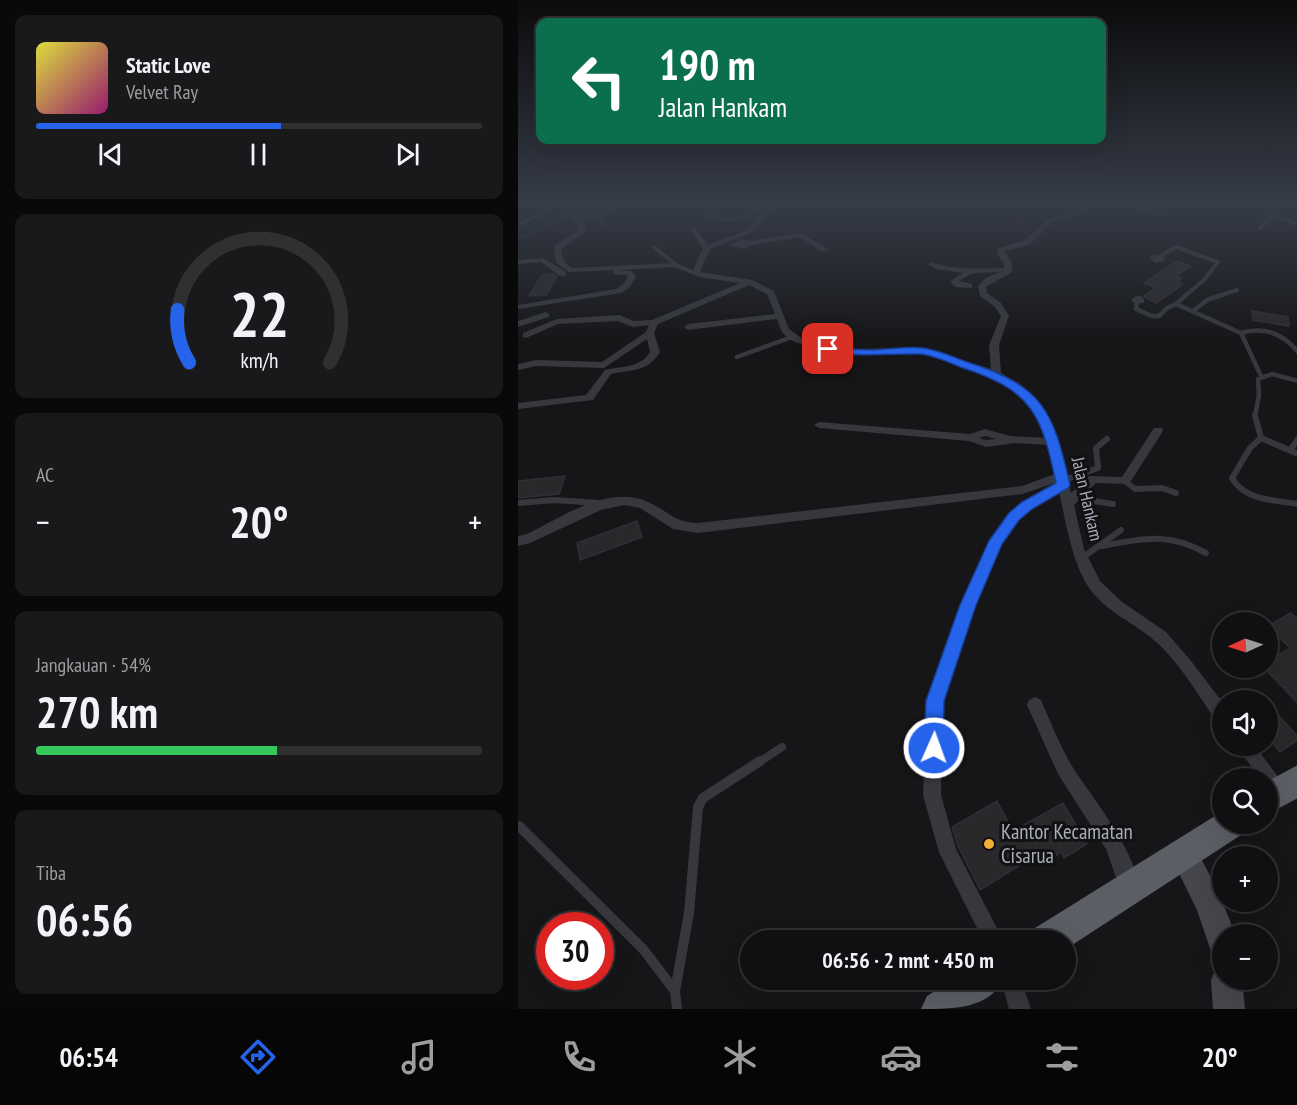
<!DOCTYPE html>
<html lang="id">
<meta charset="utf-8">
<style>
:root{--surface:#101012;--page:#19191b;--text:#f1f3f6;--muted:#9c9d9f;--line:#303032;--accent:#2563eb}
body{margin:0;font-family:"PT Sans Narrow",sans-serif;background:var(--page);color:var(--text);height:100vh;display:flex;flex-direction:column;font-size:22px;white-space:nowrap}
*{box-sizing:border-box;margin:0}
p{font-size:20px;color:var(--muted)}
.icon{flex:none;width:33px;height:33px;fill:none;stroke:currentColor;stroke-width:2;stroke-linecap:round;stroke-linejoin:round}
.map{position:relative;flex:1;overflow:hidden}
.drawer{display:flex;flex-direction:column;gap:15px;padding:15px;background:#09090a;width:518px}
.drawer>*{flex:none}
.hud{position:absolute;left:18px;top:18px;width:570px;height:126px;border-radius:12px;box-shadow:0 6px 24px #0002,0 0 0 2px var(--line);background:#0b6e4f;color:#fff;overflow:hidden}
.needle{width:39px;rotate:267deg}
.controls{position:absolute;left:694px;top:612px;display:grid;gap:12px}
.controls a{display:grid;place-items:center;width:66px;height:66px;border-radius:50%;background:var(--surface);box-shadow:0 6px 24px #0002,0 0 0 2px var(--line);font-size:30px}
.speed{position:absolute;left:18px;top:912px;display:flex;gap:12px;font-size:30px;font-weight:700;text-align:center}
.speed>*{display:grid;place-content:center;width:78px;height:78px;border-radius:50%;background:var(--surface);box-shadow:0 6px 24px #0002,0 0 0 2px var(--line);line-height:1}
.speed .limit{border:9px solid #d22;background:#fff;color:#111}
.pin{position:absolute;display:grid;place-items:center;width:51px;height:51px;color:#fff;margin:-26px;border-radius:12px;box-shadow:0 3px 9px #0006}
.me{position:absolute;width:66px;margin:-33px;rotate:2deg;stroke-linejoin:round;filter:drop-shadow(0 0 4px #0008)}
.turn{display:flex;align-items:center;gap:21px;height:126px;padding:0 24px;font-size:27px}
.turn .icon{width:78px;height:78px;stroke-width:2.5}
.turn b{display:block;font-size:42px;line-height:51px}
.big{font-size:45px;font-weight:700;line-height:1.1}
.drawer .tile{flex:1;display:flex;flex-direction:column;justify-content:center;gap:9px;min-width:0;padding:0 21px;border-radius:12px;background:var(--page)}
.drawer .dial{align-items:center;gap:0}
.dial svg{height:156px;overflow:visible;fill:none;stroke:var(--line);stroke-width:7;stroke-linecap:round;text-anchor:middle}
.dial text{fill:var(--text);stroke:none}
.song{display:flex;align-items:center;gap:18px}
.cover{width:72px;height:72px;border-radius:9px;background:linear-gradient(135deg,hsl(60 70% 55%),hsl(320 70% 35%))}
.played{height:6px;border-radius:3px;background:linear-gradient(90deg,var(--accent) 55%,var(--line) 55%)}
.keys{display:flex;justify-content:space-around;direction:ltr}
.heat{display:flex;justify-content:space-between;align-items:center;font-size:33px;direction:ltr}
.charge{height:9px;border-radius:4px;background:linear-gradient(90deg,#34c759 54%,var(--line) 0)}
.trip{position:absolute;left:222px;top:930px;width:336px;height:60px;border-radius:30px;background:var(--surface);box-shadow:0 6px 24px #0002,0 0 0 2px var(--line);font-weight:700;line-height:60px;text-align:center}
.menu{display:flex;height:96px;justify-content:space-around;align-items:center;background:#060607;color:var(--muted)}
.menu .icon{width:42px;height:42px}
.menu .active{color:var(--accent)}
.menu b{font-size:27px;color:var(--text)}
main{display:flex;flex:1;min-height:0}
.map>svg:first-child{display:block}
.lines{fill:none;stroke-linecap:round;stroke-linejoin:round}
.stream{stroke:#2c353c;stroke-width:1.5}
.building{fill:#29292c;stroke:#303034;stroke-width:1.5}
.service-far4{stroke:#37383d;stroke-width:4}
.service-far3{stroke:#37383d;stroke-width:4.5}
.service-far2{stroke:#37383d;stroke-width:6}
.service-far1{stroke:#37383d;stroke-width:8}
.service{stroke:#37383d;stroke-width:10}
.minor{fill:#37383d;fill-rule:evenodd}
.secondary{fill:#45474d;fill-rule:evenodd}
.trunk{fill:#5b5e65;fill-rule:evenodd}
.route{fill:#2563eb;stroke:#184099;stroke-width:1.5}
.poi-dot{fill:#f2b134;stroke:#111113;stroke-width:2}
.labels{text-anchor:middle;stroke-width:6;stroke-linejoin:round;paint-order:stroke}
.street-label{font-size:18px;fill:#a8adb8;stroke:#111113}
.near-poi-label{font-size:21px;fill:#a8adb8;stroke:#111113;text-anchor:start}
</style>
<main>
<section class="drawer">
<div class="tile">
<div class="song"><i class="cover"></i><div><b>Static Love</b><p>Velvet Ray</p></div></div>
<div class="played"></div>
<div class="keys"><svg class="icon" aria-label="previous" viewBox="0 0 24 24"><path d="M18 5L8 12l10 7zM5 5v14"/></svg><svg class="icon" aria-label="pause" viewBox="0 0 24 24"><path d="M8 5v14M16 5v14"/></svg><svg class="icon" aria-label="next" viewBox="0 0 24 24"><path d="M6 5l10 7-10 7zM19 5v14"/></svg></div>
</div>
<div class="tile dial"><svg viewBox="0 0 100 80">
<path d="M14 69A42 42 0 1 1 86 69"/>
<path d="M14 69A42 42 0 0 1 8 42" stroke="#2563eb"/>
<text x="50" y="56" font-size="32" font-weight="700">22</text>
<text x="50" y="72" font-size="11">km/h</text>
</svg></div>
<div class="tile"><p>AC</p>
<div class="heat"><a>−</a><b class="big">20°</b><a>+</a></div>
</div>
<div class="tile"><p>Jangkauan · 54%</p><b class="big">270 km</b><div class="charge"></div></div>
<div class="tile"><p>Tiba</p><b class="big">06:56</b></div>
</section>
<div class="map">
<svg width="780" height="1009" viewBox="0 0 780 1009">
<rect width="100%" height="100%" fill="#161618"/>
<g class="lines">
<!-- stream -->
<path class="stream" d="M0,239L65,208L124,202"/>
</g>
<!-- building -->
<g class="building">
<path d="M659,261L673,266L658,276L664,278L659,282L665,284L638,303L628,298L626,296L638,288L626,283Z"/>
<path d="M36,274L39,276L28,295L11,296L24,275Z"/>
<path d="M734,311L770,317L771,326L735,320Z"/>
<path d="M47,476L41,494L0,498V481Z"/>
<path d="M119,521L124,537L62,560L59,543Z"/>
<path d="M773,613L780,619V703L750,672V661L772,648L750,626Z"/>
<path d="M750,704L780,737V740L762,752L750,738Z"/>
<path d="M479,801L495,831L545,803L569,844L546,858L543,852L525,863L520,854L462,890L440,846L434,827Z"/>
</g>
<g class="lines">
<!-- service-far4 -->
<g class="service-far4">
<path d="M609,202L643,214"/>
<path d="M765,202L753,213L780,225"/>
<path d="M79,215L89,212L97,202"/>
<path d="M59,219L79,215L86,224"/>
<path d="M742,228L756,215"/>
<path d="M136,247L158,265"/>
<path d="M636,257L645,259L638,261L634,258Z"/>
<path d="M641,257L658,247L700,262L687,279L667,296"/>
<path d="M700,296L719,290"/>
</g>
<!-- service-far3 -->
<g class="service-far3">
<path d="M668,295L658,304L723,333L743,376"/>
<path d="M620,298L623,299L624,301L616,300Z"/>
<path d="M619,302L618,309L634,316H641L649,308L658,304"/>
<path d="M675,311L689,300L704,295"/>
<path d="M723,333C747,326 765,333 780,352"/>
<path d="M219,357L274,337"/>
<path d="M737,416L741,395L740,379L754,374L780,381"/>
</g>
<!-- service-far2 -->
<g class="service-far2">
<path d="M737,415L743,438"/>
<path d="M773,449L780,439"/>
<path d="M780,454L743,438L732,448L714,478C727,501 757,500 780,504"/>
<path d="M544,481L580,468L578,448L589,439"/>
<path d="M607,481L617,489L644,488L658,493"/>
<path d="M557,498L595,504"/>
<path d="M0,503L36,500L82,503"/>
<path d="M579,547C622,539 648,531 688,553"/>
<path d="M564,558L603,530"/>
</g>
<!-- service-far1 -->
<path class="service-far1" d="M240,763L264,747"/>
<!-- service -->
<g class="service">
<path d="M1,826L125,949L157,991"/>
<path d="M159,1009L157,991L171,913L180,807L185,798L242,761"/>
</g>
<!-- minor -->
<g class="minor">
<path d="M36,202H42L30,214L0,226V222L26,212Z"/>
<path d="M46,202H52L69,230L43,249L45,260L53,268L158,263L175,270L185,248L172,229L173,228H177L190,245L230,230L246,209L236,211L231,217L212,222L186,217V215L196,214L212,218L227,215L232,208L264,202L254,207L234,232L192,249L182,272L234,280L256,291L271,329L285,339L329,349L405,348L473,369L471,345L483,316L477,307L462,296L460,286L468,278L482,272L455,273L441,281L454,284V288L437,287L432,281L445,273L418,269L410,264L414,262C438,271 461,268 486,268V264L479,253L481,248L505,241L530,220L564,210L569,202H575L568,212L534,222L511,245L487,251L494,264V272L468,287L469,293L483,303L491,316L481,345L483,373C491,378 503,383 510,391C538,419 545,456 553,493L571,476L604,477L636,428H644L645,431L611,484L578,483L556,505L566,549L582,581L604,602L648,632L673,661L705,703V724L699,722C681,696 661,662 637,641C617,623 588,612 572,589C554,564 548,522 541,492L513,508L500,520L483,544L457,605L425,701L423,795L438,849L485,940H465L421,852L405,795L409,701L443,605L474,537L492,514L505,502L539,482L505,494L180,533L155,529L122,508L106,505L83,510L12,543L0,546V536L9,534C44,517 91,484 130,502C151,511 154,522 180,523L504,486L537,474L531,445L497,443L468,447L451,441L301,428L296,425L301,422L452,434L467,429L492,436L529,438L524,424L502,394L475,376L404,354L329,355L279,343L271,339L264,332L259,319L170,330L166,327L170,324L257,314L249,294L231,285L140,324L136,333L142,352C129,373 114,369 93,374L75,400L0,409V403L68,395L87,370C103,366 123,368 132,352L129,339L86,368L18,366L0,370V364L18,360L84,362L128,332L131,325L115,327L100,321L40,324L8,338L5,337V333L39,319L101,315L116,321L134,320L222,283L181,277L157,267L101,270L114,271L118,277L111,288L103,293L0,309V305L98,289L105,284L110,277L109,275L95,274L96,270L51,272L38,263L36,246L62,229ZM467,436L478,439L468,440L461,438Z"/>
<path d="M282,233L312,250L305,252L281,237L234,245L226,249L212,245L222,239L232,241Z"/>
<path d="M25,258L48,272V276H42L23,262L0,264V260Z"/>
<path d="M28,312L32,315L31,317L0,327V321Z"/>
<path d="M517,697L523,700C532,721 541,743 552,763C568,790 630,864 618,894L611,897L604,894L588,849L540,774L509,705L511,700Z"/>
<path d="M719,746H737L767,786L770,792L767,798L761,801C750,796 750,789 750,778H741Z"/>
<path d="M483,980H503L513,1009H491Z"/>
</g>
<!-- secondary -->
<g class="secondary">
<path d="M665,839L675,843L702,895L717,934H705V958L694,954L679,910L651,853L655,843Z"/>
<path d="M705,966V980H724L727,1009H695L693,980L698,969Z"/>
</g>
<!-- trunk -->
<g class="trunk">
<path d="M780,765V798L750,814V781Z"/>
<path d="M705,811V824H727L723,835L548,949V940H512L517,928Z"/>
<path d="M435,980H485C470,1009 436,1009 403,1009L409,996Z"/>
</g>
</g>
<!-- sky -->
<linearGradient id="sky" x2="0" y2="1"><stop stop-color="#0c0c0d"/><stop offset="0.59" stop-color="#363c48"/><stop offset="1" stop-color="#363c48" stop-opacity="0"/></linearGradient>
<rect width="780" height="343" fill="url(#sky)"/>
<!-- route -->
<path class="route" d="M310,346C323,347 337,350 350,350C368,350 388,346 405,348C420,350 435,357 449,362C525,386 535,410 552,485L550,488L514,509L501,520L484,544L458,605L426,701L425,748L422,755L416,757L409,755L406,748L408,701L442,605L471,541L491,513L504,502L538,483C524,415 514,390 445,368C432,363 416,355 402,354C369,353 338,358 306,351V347Z"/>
<!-- markers -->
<circle class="poi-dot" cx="471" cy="844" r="6"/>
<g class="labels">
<!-- street labels -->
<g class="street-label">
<text transform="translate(569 499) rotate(77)" y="6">Jalan Hankam</text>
</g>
<!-- near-poi labels -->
<g class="near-poi-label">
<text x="483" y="839">Kantor Kecamatan<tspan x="483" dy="24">Cisarua</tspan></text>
</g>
</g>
</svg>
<div class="controls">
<a><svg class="needle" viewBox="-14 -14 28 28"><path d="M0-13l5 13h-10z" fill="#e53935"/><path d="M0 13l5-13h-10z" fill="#9c9d9f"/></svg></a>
<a><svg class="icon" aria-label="sound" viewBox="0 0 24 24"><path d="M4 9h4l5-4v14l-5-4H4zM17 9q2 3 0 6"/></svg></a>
<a><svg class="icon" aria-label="search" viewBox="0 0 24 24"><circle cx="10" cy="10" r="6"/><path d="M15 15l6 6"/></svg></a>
<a>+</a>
<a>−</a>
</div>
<div class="speed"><div class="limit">30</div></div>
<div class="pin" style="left:310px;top:349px;background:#d93025"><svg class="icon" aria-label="arrive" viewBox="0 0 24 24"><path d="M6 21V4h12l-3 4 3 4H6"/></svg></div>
<svg class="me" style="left:416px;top:748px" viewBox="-20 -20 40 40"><circle r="17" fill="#2563eb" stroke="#fff" stroke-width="3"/><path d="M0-11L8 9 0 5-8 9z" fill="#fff"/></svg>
<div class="trip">06:56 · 2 mnt · 450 m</div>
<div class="hud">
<div class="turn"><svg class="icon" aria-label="left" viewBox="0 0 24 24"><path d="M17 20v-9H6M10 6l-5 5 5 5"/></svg><div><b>190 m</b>Jalan Hankam</div></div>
</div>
</div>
</main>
<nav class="menu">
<b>06:54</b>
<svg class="icon active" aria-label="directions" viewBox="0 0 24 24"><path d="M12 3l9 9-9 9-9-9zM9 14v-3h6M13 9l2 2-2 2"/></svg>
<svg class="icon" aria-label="music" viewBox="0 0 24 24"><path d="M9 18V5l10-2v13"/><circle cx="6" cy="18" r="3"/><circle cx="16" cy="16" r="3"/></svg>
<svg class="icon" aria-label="phone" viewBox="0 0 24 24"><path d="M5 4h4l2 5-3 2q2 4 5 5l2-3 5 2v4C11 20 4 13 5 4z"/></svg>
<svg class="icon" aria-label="climate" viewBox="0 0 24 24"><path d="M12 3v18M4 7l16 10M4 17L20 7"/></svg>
<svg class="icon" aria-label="car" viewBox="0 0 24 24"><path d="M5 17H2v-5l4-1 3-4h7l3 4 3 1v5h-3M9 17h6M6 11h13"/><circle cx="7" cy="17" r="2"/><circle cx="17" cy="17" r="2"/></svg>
<svg class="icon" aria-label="filters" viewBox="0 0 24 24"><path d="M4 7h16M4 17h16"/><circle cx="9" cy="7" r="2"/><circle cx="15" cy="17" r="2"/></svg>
<b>20°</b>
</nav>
